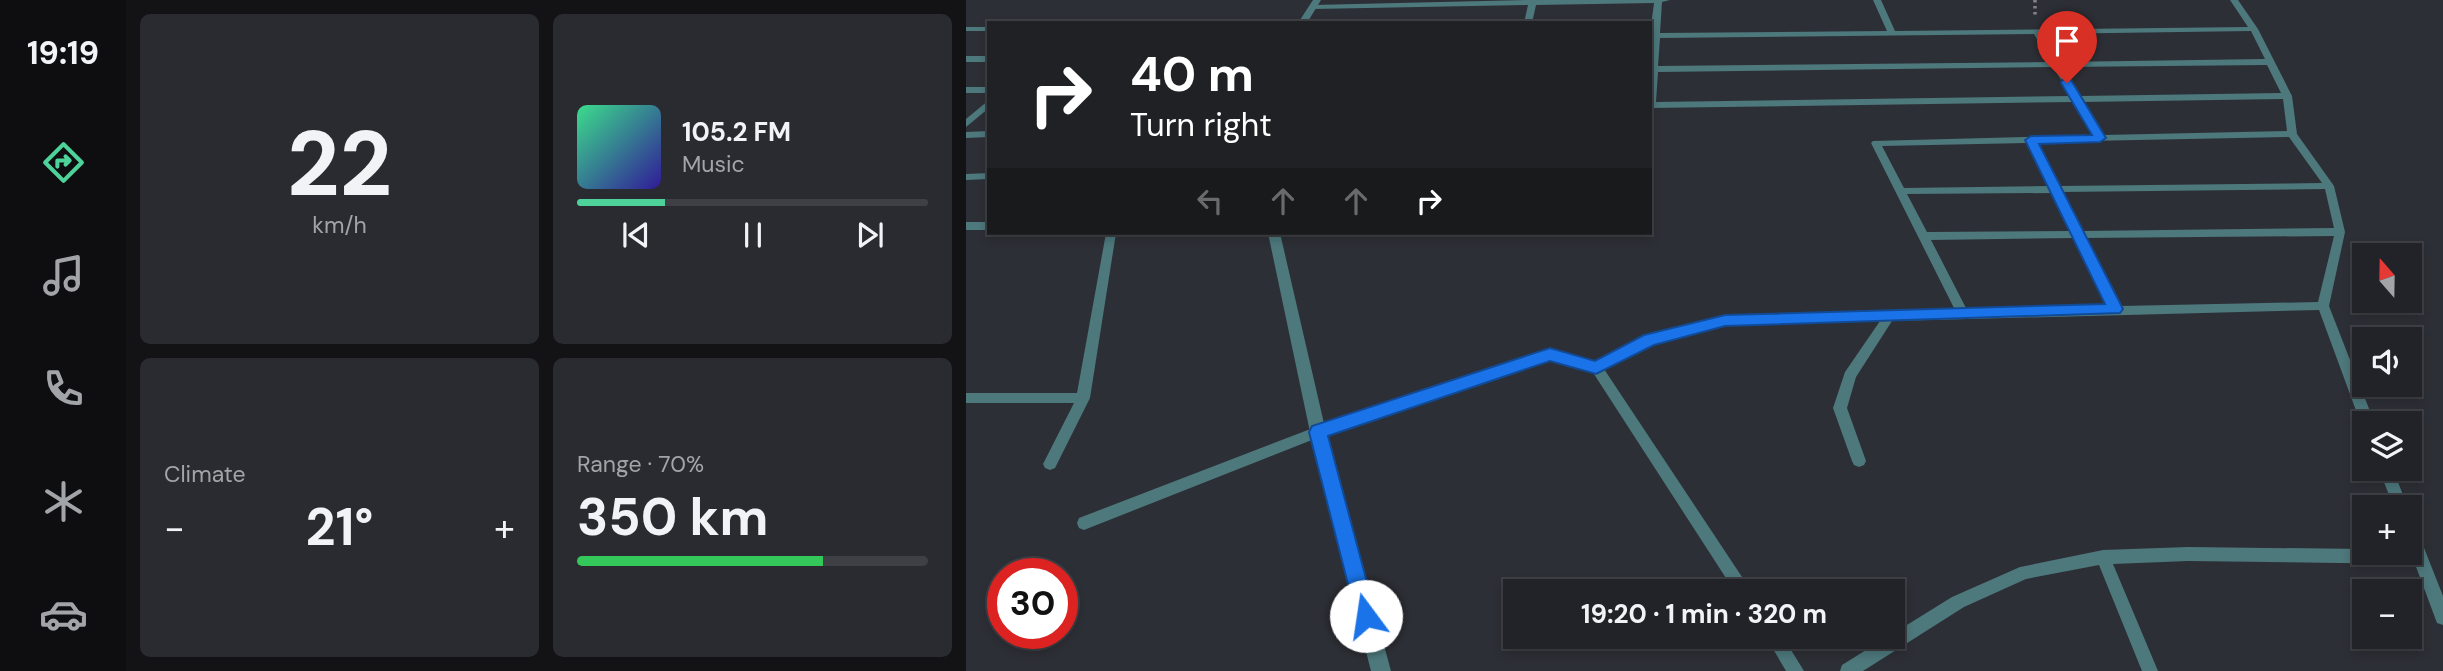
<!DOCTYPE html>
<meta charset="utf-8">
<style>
:root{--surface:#222328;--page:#2a2b30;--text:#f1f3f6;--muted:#a2a4a8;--line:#3f4045;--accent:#4dd39a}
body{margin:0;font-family:"DM Sans",sans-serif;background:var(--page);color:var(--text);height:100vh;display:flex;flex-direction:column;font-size:26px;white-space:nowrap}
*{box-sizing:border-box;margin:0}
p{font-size:23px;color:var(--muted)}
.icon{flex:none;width:38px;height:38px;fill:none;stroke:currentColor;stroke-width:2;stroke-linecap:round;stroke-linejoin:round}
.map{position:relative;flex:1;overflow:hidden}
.details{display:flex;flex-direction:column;gap:14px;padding:14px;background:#131316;width:840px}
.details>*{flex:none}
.top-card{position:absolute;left:21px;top:21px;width:665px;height:214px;border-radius:0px;box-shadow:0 4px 10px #0003,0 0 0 2px var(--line);background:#202124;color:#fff;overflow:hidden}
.needle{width:46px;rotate:340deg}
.fabs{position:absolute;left:1386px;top:243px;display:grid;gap:14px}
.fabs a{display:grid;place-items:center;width:70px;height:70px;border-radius:0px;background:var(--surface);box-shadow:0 4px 10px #0003,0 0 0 2px var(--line);font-size:35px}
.speed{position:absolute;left:21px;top:558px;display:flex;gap:14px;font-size:35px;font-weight:700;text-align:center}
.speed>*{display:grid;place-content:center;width:91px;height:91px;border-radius:50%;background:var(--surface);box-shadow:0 4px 10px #0003,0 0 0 2px var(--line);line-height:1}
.speed .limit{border:10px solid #d22;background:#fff;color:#111}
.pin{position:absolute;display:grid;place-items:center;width:60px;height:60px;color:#fff;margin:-72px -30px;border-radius:50% 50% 50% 0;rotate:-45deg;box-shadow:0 0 7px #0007}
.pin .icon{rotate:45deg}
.me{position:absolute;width:77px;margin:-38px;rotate:346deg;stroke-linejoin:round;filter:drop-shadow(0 0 5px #0008)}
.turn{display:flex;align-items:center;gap:24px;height:147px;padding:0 28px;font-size:32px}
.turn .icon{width:91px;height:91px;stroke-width:2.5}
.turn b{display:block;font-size:49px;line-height:60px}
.lanes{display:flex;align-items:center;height:66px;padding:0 28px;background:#0003;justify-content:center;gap:35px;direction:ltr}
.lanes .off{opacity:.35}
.big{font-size:52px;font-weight:700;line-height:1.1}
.details .card{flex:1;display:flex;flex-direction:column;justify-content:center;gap:10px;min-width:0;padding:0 24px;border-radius:10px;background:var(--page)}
.details .dial{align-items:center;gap:0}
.dial b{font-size:91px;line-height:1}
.song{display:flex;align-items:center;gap:21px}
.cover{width:84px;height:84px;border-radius:10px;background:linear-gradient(135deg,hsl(150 70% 55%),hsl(250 70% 35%))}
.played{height:7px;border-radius:4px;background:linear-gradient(90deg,var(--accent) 25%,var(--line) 25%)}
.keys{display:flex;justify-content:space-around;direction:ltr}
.heat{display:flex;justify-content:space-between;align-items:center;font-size:38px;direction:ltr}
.charge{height:10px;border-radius:5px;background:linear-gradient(90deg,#34c759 70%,var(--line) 0)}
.details .tiles{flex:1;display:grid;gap:14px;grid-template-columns:repeat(2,1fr)}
.trip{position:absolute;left:537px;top:579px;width:402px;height:70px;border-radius:0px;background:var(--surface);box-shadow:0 4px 10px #0003,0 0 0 2px var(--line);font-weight:700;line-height:70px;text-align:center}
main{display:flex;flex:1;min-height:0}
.menu{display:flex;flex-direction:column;width:126px;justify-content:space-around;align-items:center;background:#0e0e10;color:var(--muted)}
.menu .icon{width:49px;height:49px}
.menu .current{color:var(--accent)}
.menu b{font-size:32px;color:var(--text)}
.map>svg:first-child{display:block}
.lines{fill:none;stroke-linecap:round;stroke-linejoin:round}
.path{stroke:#828389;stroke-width:3.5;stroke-dasharray:2.5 3.5;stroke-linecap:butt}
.lane{fill:#4d787c;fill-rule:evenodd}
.street{fill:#4d787c;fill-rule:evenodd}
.route{fill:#1a73e8;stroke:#114b97;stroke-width:2}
</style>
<main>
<nav class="menu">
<b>19:19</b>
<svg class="icon current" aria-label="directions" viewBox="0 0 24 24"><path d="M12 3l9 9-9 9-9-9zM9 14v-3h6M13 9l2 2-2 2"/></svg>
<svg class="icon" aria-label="music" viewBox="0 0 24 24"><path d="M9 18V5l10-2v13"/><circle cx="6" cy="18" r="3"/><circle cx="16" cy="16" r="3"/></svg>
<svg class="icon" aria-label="phone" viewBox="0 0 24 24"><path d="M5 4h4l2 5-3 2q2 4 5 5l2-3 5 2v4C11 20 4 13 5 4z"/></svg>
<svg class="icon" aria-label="climate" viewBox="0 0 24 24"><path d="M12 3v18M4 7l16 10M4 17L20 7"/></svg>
<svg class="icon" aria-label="car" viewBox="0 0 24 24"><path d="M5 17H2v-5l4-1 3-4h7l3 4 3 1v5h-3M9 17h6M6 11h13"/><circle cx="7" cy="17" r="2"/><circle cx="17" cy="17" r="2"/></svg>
</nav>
<section class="details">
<div class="tiles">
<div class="card dial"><b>22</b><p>km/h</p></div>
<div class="card">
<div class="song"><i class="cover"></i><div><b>105.2 FM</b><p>Music</p></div></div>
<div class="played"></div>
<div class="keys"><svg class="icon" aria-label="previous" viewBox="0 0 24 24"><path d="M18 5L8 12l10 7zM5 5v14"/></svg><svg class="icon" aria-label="pause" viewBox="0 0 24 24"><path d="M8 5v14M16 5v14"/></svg><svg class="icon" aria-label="next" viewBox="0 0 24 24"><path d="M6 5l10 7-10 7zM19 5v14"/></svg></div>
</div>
<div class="card"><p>Climate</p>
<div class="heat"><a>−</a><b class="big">21°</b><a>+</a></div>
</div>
<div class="card"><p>Range · 70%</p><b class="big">350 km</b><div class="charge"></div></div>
</div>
</section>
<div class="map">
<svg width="1477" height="671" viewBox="0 0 1477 671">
<rect width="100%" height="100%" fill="#2d2f36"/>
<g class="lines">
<!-- path -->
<path class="path" d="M1069,0V16"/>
<!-- lane -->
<g class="lane">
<path d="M563,0H704L696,2L694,33L921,31L907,0H915L929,31L1282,27L1264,0H1272L1292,29L1326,96L1331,134L1368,186L1379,232L1363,306L1409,424H1398V428L1395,424L1353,310L926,321L890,377L881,408L900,461L898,465L893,467L888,465L886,461L867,408L879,372L914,321L759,324L688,344L638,369L786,592H769L626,371L584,359L356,436L123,528L118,530L113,528L111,523L113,518L347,428L584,349L629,362L680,337L759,316L989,310L905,143L907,141L1128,135L1108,102L684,108V34L688,3L570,5L566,23H558L562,5L347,9L343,7L347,5ZM1285,31L1299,59L1093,62L1076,34ZM1068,34L1084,62L692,66L694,38ZM1301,65L1315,93L1114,96L1096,67ZM1087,67L1105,96L690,102L692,72ZM1317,99L1321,131L1137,135L1117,102ZM1323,137L1356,183L1093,186L1071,142ZM1061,143L1083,186L938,188L916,146ZM1359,189L1368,228L1116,231L1096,192ZM1086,193L1105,231L961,232L941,194ZM1368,236L1352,302L1154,306L1119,238ZM1108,238L1142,307L1001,310L965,240Z"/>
<rect x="0" y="27" width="23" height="4"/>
<rect x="0" y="56" width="23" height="6"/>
<rect x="0" y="87" width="23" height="6"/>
<path d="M23,100V108L0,127V119Z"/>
<path d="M23,131V137L0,138V132Z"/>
<path d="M23,173V179L0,180V174Z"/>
<rect x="0" y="222" width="23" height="8"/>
<path d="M140,233H150L124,398L89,468L84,470L79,468L77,464L108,403H0V393H111Z"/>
<path d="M1413,469H1427L1442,508H1428Z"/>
<path d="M1444,523L1449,525L1451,530L1477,596V625L1471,623L1449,564L1222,561L1147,564L1192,671H1176L1133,565L1060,579L998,607L897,671H874L876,665L921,637H928V633L986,597L1054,567L1137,550L1222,547L1398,549V553H1444Z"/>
<path d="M800,637H817L838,671H820Z"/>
</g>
<!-- street -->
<g class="street">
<path d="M347,0H355L341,23H332Z"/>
<path d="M302,233H314L360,432L425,671H405L344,432Z"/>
</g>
</g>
<!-- route -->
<path class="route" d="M1096,80H1105L1140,138L1134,142L1073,144L1157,309L1154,313L759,326L688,345L630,374L584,361L362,436L410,616L407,623L400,626L392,623L343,432L346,426L584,348L629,361L678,335L759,315L1139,304L1059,140L1065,136L1126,135L1095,83Z"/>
</svg>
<div class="fabs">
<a><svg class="needle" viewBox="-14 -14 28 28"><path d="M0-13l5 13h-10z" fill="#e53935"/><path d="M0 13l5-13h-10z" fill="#a2a4a8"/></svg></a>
<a><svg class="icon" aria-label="sound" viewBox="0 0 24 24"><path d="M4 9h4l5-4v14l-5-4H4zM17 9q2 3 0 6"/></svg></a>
<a><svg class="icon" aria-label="layers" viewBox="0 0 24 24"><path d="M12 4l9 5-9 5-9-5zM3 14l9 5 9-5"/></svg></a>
<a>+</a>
<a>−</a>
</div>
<div class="speed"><div class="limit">30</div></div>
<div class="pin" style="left:1101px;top:83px;background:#d93025"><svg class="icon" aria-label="arrive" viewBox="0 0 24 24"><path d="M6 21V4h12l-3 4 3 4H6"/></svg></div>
<svg class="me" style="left:400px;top:616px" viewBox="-20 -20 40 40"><circle r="19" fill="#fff"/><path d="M0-13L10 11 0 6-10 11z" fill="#1a73e8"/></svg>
<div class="trip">19:20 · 1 min · 320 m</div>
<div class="top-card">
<div class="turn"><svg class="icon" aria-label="right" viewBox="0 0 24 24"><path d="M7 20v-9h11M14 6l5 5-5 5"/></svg><div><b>40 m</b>Turn right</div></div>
<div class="lanes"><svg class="icon off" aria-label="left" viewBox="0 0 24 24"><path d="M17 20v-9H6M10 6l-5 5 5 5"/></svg><svg class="icon off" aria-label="ahead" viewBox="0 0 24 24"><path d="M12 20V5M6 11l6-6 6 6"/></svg><svg class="icon off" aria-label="ahead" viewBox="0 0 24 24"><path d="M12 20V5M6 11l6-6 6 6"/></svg><svg class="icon" aria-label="right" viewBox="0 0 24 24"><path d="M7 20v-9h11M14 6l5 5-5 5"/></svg></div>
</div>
</div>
</main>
